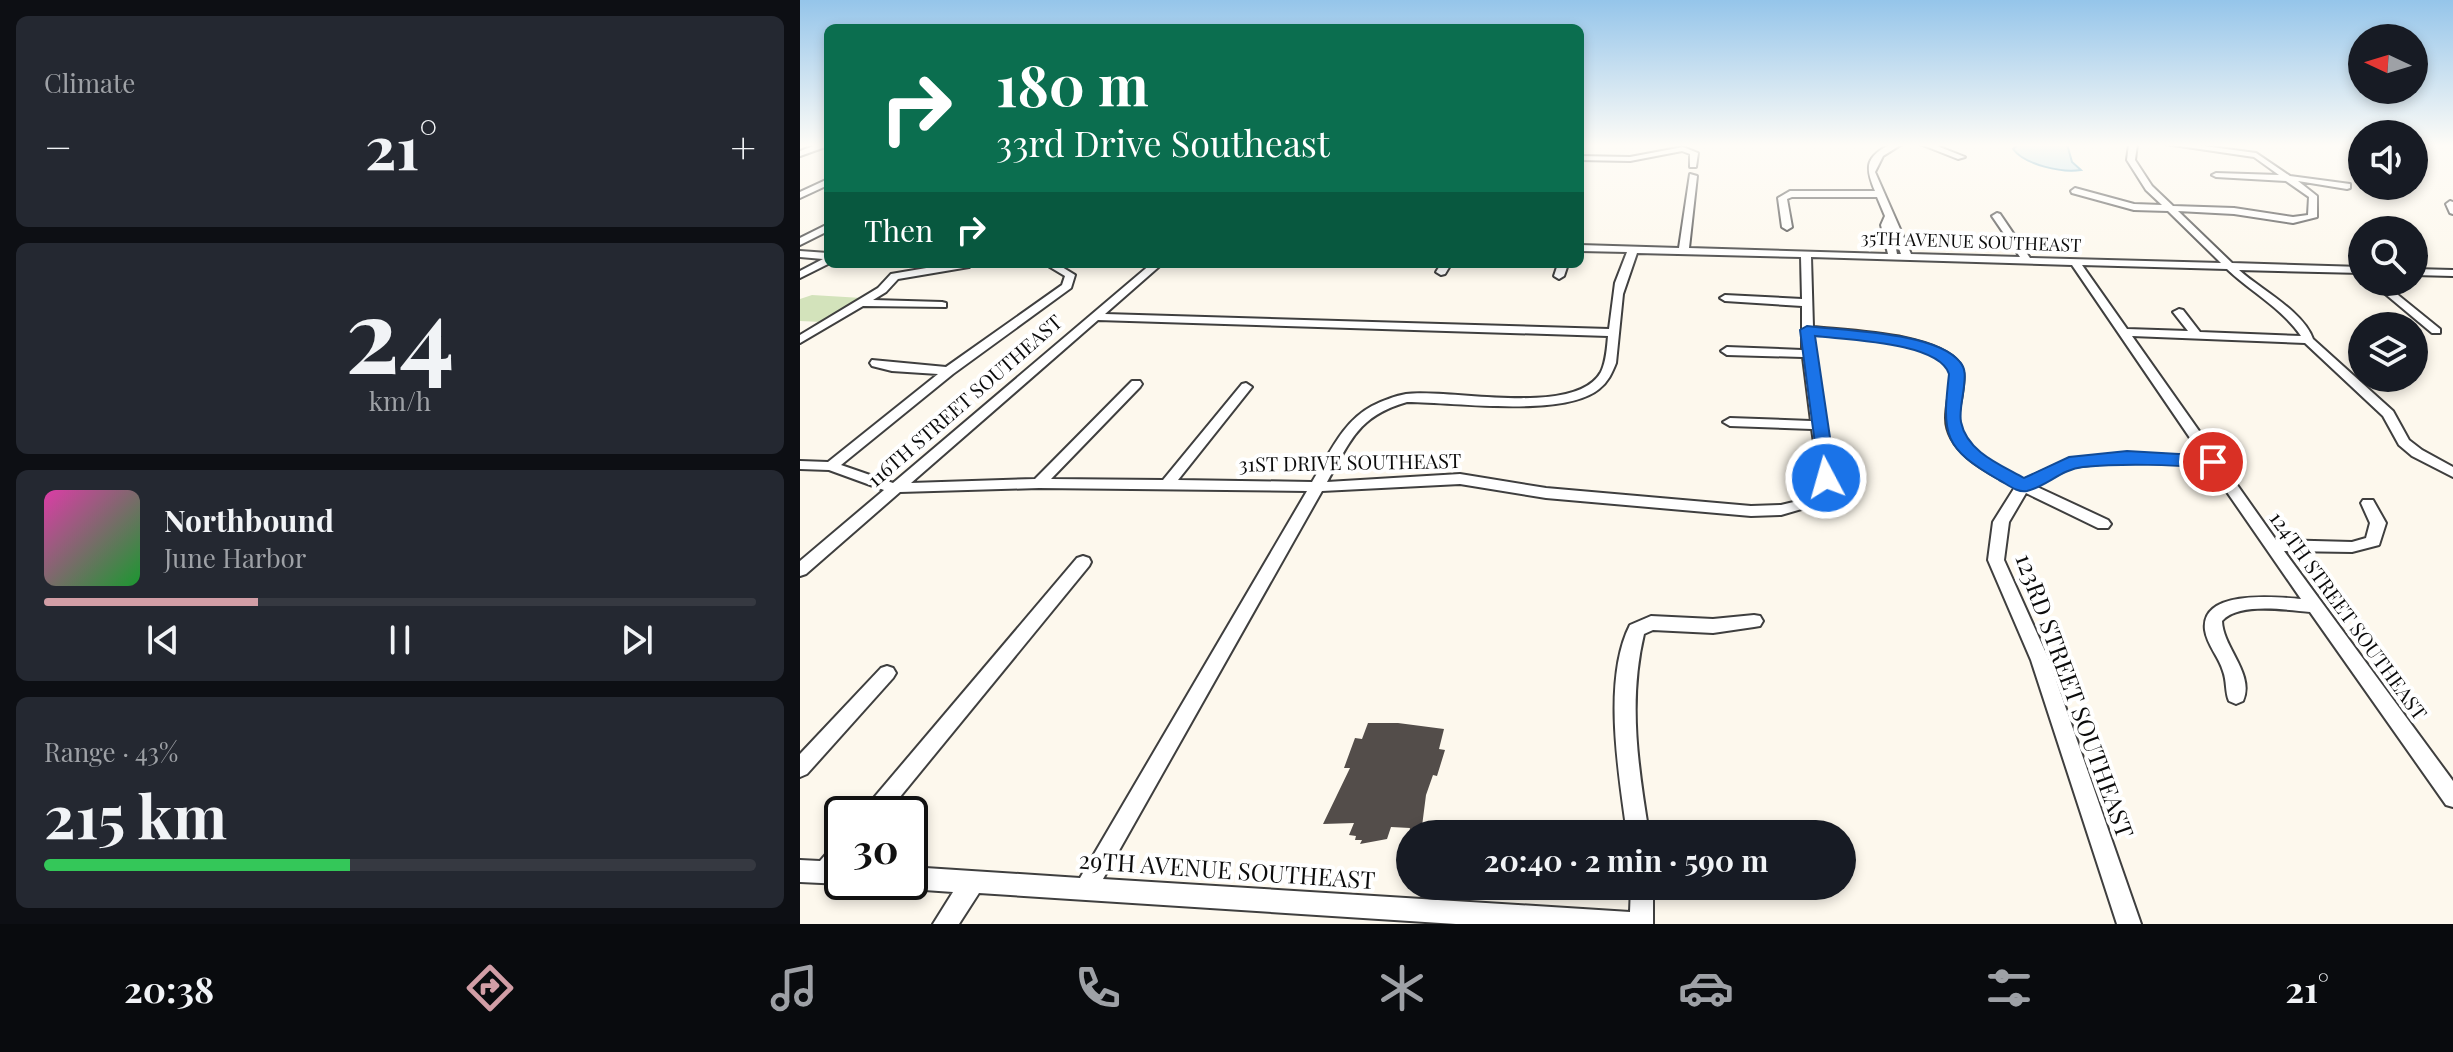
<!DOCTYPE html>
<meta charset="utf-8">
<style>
:root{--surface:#171b24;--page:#242831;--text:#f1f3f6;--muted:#9ea1a6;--line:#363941;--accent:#d29ea6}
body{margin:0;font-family:"Playfair Display",serif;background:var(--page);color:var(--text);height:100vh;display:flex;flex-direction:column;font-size:30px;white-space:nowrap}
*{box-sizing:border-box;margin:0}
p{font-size:26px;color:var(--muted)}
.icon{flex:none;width:44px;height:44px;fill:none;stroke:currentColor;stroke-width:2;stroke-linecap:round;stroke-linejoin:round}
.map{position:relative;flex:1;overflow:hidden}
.drawer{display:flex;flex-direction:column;gap:16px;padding:16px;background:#0d0f14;width:800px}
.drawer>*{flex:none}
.hud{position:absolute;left:24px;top:24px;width:760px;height:244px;border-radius:12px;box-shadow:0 4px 12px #0003;background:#0b6e4f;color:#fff;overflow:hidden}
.needle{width:52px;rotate:274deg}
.buttons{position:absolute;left:1548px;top:24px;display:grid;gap:16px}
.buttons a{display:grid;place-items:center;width:80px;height:80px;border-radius:50%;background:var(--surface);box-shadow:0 4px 12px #0003;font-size:40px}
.speed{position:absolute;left:24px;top:796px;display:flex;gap:16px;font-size:40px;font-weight:700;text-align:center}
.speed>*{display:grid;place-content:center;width:104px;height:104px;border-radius:50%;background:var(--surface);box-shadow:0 4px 12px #0003;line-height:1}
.speed .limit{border:4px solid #111;border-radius:12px;background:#fff;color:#111}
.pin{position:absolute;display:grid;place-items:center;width:68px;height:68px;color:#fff;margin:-34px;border:4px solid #fff;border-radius:50%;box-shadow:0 2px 8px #0007}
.me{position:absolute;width:88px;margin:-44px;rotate:354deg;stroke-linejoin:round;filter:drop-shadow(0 0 6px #0008)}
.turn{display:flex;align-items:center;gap:28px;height:168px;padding:0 40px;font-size:36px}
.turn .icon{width:104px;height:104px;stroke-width:2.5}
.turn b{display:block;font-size:56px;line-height:68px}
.then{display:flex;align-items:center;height:76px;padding:0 40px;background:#0003;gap:16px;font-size:30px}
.big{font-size:60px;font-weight:700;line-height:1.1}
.drawer .card{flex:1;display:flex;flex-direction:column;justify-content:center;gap:12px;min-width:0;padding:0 28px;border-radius:12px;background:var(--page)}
.drawer .dial{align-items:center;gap:0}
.dial b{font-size:104px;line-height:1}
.song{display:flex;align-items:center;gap:24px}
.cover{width:96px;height:96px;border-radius:12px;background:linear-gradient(135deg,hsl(320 70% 55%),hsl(130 70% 35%))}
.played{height:8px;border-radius:4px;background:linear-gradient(90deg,var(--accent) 30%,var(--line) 30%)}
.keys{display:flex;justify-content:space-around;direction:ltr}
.heat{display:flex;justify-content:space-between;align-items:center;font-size:44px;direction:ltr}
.charge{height:12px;border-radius:6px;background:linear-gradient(90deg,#34c759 43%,var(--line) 0)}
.trip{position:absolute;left:596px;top:820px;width:460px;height:80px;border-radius:40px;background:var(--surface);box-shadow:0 4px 12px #0003;font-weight:700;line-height:80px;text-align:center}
.tab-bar{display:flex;height:128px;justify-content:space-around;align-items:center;background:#090b0e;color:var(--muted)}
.tab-bar .icon{width:56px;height:56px}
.tab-bar .active{color:var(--accent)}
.tab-bar b{font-size:36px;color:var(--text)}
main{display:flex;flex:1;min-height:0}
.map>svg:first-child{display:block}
.green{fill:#d3e3bb}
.water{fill:#b8dfee;stroke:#4798bd;stroke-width:2}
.building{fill:#534d4a}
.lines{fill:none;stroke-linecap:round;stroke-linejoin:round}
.minor-casing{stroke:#3f3f3f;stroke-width:4}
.minor{fill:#fff;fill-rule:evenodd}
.route{fill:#1a73e8;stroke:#114b97;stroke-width:2}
.labels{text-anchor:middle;stroke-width:8;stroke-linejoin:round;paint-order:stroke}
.far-street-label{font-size:18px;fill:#0c0c0c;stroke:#fff}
.street-label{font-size:20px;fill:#0c0c0c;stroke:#fff}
.near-street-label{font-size:24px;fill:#0c0c0c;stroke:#fff}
</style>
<main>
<section class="drawer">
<div class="card"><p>Climate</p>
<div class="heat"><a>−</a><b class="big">21°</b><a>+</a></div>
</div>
<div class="card dial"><b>24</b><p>km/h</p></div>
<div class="card">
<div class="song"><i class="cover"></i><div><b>Northbound</b><p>June Harbor</p></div></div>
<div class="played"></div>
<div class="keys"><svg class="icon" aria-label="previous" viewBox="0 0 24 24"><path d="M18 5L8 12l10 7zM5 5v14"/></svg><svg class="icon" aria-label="pause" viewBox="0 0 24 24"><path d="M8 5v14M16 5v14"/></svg><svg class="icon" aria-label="next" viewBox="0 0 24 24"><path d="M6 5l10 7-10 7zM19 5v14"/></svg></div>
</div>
<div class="card"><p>Range · 43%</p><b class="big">215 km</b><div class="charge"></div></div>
</section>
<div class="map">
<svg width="1653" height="924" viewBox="0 0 1653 924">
<rect width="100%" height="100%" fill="#fdf8ed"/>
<!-- green -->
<path class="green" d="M12,295L62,298L22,322L0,321V299Z"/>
<!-- water -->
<path class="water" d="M1219,144H1267L1272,162L1281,170C1262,173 1225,165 1213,149Z"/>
<!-- building -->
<path class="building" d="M568,723H598L644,729L639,749L645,750L637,776L633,775L626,795L621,834L609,833L610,828L591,827L587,839L560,844L562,840H555L556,836L549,835L554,823L523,824L550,768H544L555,738L562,739Z"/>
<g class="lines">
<!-- minor casing -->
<g class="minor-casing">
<g id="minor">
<path d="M19,144L28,146L0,156V151Z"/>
<path d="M1091,144H1102L1083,156L1075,172L1111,254L1220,257L1192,216L1197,213L1200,214L1230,258L1421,263L1368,211L1334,210L1272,193L1271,191L1275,188L1334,204L1362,205L1346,190L1327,160L1329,144H1337L1335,160L1352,186L1373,206L1434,208L1493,217L1508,215L1509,197L1486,181L1416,177L1412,175L1416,173L1479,175L1454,157L1366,144H1389L1456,153L1490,176L1550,184V188L1547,189L1498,181L1517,196V217L1493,223L1434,214L1378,211L1432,263L1562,267V273L1439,270C1460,289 1503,311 1513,339L1593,411L1609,440L1622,450L1653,467V477L1612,456L1599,445L1583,416L1505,343L1332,336L1476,540L1552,542L1566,538L1570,523L1561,503L1563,500H1573L1586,523L1579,545L1552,552L1484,551L1653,781V807L1646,805L1510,612C1487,610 1439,602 1422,621C1423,648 1455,674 1443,701L1436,704L1429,701C1425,692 1427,681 1423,671C1419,657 1407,645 1405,630C1400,589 1476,597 1501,599L1409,466L1327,461L1272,467L1235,486L1308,520L1311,524L1308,528H1298L1226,493L1209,522L1204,560L1249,660L1341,924H1317L1231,660L1188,560L1193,522L1215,487C1189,473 1146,453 1146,418C1146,403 1151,388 1151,373C1140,338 1045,337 1013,334L1014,354L1033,478L1012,506L981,515L951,516L746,498L660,484L522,491L303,879L830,912L831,886H853V924H656L179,893L159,924H133L153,892L110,889L102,886L101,882H110V867L280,878L507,491L239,488L100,492L6,574L0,576V561L84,490L29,470L0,469V461L28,462L138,374L92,371L72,366L70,363L72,360L146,367L262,285L265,276L245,264H257L275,275L271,288L153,374L41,465L93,483L351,264H362L305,314L809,329L815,283L827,252L780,251V245L879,248L890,174L897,176L889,248L1088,254L1081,225L1085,216L1077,197H992L987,199L992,227L987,230L982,227L978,198L990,191H1075C1065,167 1065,157 1091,144ZM1093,233L1101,254H1097ZM837,253L1001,257L1002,299L925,295L920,298L925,301L1002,306V350L927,347L921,351L927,355L1003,357L1011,421L930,418L923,422L930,426L1012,429L1019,478L1002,500L981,505L951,506L746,488L660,474L527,482C551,440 558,416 607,402C653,402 764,418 799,389C808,382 812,373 816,363L823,294ZM1011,257L1272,265L1403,457L1327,453L1269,459L1223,480C1200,467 1160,451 1159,419C1158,411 1161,402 1162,394C1163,385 1166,373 1160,364C1138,333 1049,331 1013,327ZM1282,265L1427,269C1451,292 1482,308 1501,336L1400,332L1383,310L1379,309L1373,312L1388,331L1327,329ZM298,320L808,336C807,348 806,362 801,372C775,418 651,388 606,394C595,396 582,401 572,406C542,422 529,455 512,482L378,480L452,387L446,383L442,384L363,480L251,479L340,387L342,384L340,381H332L235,479L111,483Z"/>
<path d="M1120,144H1132L1165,157L1158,159Z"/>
<path d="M883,147L898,153L896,167H890V154L882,151L830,161L780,160V156L830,157Z"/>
<path d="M28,179V185L0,198V192Z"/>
<path d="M1650,201L1653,202V214L1650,213L1646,204Z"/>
<path d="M28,224V231L0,245V238Z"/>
<path d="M0,251L28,253V264L0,278V271L23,259L0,257Z"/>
<path d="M150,264H174L169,267L98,279L86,292L73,300L142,302L146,303V307L63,306L0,343V335L78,288L91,274Z"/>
<path d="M641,264H651L645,274L641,275L636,272Z"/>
<path d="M758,264H768L764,276L759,279L754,276Z"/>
<path d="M1614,269L1653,270V276L1614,275Z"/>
<path d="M1571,282H1582L1640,329V333H1632Z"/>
<path d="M283,556L289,558L291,562L289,566L86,814H62L66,807L277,558Z"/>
<path d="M954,615L960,616L963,621L960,626L954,627L913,633L853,630L844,634C828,701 838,767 849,834H827C819,775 802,680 830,625L851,616L913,619Z"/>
<path d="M87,666L93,668L96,673L93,678L7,774L0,777V754L81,668Z"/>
<path d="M42,842V882H47L42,884L0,882V860L20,861L34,845Z"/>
</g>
</g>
<!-- minor -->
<use href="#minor" class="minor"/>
</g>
<!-- sky -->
<linearGradient id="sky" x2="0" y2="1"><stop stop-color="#95c5ea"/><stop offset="0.53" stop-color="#fefcf7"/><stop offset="1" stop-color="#fefcf7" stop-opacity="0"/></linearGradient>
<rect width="1653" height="274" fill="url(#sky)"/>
<!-- route -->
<path class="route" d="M1007,326C1045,331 1136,332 1160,362C1166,369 1165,377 1164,386C1163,397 1159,412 1161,422C1167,452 1201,465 1224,478L1269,457L1327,451L1413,456L1422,462L1413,468C1369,465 1327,463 1283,467C1262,469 1247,486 1227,491C1217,493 1207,484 1199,480C1143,448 1142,435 1149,374C1139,342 1046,340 1015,336L1036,478L1033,482H1020L1000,330Z"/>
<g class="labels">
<!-- far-street labels -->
<g class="far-street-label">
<text transform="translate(1171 242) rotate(2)" y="6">35TH AVENUE SOUTHEAST</text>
</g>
<!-- street labels -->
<g class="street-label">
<text transform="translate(165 401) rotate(-41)" y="7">116TH STREET SOUTHEAST</text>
<text transform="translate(550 463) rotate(-1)" y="7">31ST DRIVE SOUTHEAST</text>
<text transform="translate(1548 616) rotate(54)" y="7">124TH STREET SOUTHEAST</text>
</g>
<!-- near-street labels -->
<g class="near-street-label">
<text transform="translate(1274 696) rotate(70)" y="8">123RD STREET SOUTHEAST</text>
<text transform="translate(427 871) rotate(4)" y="8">29TH AVENUE SOUTHEAST</text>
</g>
</g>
</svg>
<div class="buttons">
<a><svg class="needle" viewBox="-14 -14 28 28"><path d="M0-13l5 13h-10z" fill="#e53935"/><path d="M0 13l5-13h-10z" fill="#9ea1a6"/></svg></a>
<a><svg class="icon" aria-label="sound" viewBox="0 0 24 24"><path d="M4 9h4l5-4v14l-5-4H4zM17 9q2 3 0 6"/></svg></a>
<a><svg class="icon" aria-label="search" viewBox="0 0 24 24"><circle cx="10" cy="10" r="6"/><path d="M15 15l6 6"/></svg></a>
<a><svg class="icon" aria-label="layers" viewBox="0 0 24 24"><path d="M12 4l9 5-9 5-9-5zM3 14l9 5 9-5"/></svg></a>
</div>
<div class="speed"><div class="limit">30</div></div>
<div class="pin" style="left:1413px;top:462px;background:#d93025"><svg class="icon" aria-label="arrive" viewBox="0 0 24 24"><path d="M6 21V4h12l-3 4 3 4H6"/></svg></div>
<svg class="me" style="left:1026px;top:478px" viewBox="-20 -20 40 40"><circle r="17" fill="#1a73e8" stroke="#fff" stroke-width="3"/><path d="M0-11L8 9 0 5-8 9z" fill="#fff"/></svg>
<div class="trip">20:40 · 2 min · 590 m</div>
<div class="hud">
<div class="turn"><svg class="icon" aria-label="right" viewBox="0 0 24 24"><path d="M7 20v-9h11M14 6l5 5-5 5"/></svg><div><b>180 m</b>33rd Drive Southeast</div></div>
<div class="then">Then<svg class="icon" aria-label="right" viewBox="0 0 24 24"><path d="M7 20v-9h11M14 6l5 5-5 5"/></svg></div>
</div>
</div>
</main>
<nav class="tab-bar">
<b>20:38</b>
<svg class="icon active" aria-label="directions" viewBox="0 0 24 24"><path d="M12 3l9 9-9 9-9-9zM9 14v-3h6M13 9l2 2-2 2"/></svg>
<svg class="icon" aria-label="music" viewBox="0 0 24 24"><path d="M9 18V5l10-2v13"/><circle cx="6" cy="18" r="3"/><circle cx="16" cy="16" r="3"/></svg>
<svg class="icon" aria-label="phone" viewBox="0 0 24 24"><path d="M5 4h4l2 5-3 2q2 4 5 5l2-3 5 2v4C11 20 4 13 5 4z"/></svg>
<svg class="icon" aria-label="climate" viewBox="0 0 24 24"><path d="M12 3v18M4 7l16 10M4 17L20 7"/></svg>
<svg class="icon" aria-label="car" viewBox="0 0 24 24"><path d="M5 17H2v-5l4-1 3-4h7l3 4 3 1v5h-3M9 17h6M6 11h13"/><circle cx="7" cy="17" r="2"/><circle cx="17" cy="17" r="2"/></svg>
<svg class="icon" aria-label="filters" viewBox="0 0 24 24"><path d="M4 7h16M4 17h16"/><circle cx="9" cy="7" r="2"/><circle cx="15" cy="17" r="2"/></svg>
<b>21°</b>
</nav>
